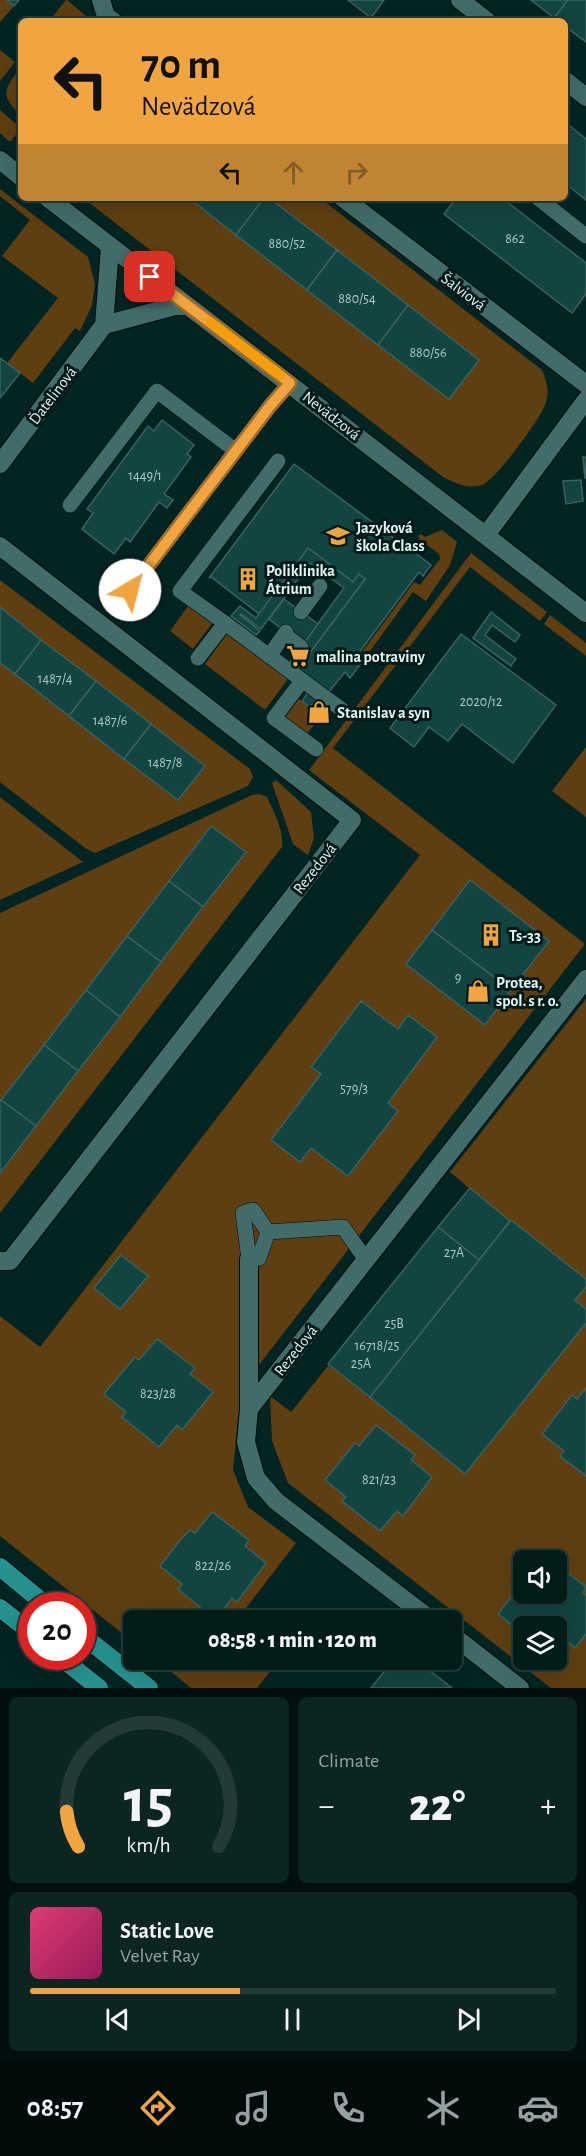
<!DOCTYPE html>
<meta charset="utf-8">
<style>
:root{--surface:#021c1a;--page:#0c2523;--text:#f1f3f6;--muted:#96a1a2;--line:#233a39;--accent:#f1a540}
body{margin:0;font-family:"Alegreya Sans",sans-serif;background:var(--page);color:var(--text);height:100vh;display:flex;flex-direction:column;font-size:22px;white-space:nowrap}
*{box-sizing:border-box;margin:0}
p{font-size:20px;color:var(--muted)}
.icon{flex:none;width:33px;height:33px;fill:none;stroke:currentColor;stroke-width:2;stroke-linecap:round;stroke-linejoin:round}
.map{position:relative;height:1688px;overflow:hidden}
.sheet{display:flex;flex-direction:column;gap:9px;padding:9px;background:#010f0e;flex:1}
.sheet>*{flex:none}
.top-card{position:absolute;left:18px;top:18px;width:550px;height:183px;border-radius:9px;box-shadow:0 6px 24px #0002,0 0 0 2px var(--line);background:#f1a540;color:#111;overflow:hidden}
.controls{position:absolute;left:513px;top:1550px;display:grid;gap:12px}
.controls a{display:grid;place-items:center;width:54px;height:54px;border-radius:9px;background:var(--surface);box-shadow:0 6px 24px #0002,0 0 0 2px var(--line);font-size:30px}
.speed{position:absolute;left:18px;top:1592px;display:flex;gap:12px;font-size:30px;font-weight:700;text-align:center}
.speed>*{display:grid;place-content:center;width:78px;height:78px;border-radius:50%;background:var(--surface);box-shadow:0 6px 24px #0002,0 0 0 2px var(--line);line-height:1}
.speed .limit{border:9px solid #d22;background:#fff;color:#111}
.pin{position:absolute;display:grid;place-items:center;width:51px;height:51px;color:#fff;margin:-26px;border-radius:12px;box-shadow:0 3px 9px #0006}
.me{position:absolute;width:66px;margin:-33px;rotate:37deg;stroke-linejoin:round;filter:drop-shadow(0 0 4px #0008)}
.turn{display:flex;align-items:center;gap:21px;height:126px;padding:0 24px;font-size:27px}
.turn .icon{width:78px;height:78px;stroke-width:2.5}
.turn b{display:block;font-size:42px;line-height:51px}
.lanes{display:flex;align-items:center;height:57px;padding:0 24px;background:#0003;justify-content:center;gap:30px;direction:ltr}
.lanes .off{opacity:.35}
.big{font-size:45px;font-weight:800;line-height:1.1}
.sheet .card{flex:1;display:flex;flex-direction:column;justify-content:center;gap:9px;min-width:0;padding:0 21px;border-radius:9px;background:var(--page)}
.sheet .dial{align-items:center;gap:0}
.dial svg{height:156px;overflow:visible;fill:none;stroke:var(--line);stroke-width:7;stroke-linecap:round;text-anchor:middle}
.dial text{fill:var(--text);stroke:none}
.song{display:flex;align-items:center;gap:18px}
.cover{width:72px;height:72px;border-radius:9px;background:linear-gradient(135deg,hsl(340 70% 55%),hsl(330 70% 35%))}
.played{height:6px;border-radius:3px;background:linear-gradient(90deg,var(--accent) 40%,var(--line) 40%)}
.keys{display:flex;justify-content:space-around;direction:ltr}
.heat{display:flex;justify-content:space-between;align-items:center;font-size:33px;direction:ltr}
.sheet .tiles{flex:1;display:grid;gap:9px;grid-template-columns:1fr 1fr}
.card:last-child{grid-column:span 2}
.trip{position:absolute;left:123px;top:1610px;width:339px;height:60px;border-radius:9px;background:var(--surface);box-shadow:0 6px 24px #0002,0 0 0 2px var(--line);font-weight:800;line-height:60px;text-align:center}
.menu{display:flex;height:96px;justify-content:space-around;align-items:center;background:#010b0a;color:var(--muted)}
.menu .icon{width:42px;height:42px}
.menu .selected{color:var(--accent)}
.menu b{font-size:27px;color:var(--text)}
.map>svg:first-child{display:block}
.green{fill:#5f3e11;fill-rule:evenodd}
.building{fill:#124442;stroke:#386361;stroke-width:1.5}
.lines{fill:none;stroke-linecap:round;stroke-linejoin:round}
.lane-casing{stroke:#000c0c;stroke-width:16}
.street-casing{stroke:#000c0c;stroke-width:20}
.primary-casing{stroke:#000c0c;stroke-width:20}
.lane{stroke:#416c6a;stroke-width:15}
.street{stroke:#416c6a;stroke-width:18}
.primary{stroke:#26928f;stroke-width:18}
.route-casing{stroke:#9d6b2a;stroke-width:15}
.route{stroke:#f1a540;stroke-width:10}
.slow{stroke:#f59e0b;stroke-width:10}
.labels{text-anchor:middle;stroke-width:6;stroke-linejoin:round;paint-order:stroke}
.number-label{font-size:14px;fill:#accac8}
.street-label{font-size:16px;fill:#dff6f4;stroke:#041a19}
.poi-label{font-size:16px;font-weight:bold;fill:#dff6f4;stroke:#041a19;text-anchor:start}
</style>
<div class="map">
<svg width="586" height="1688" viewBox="0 0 586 1688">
<rect width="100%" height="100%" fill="#022523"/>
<!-- green -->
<g class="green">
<path d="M0,0H7L14,6L0,22Z"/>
<path d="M66,0H67L92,21H49Z"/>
<path d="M0,50L15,62L0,81Z"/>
<path d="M21,68V115C0,96 3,89 21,68Z"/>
<path d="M0,110L21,128L10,142L0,133Z"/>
<path d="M0,189L88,257L95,284L92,305L81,329L80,331L75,328L33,383L7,363L58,298L2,256L30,220L0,196Z"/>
<path d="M83,198H189L449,399L479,360L269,198H320L542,370C547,382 550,392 545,405C540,419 495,481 482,485C467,489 457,484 443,477Z"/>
<path d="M442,530L457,542L450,565L426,601L413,592L365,658L363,656L362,658L359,656L414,582L420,585L440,559L439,554L419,539L418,536L421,534L425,537Z"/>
<path d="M471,553L547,612L540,621L470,567L333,748L585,944L241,1388L233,1470L248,1507L296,1543L239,1617L242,1620H134L133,1642L0,1536V1316L40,1347L420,855L309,770Z"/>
<path d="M0,580L250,769L253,777L248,786L95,853L85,848L0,782Z"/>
<path d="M189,605L213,622L193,649L170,631Z"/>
<path d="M550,615L586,643V656L544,624Z"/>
<path d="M227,634L288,679L265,710L205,664Z"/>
<path d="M299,699L310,707L317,699L328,707L306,735L284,719Z"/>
<path d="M586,747V817L552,791Z"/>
<path d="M276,780L311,812L314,838L308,855L293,844L272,783Z"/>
<path d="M259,794L267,797C274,812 284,831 282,847L0,1213V913L252,795Z"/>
<path d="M0,797L83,862L0,900Z"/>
<path d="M586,999V1688H551L288,1483L272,1441L270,1396L291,1412L470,1189L450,1172ZM524,1560H556V1593H524ZM524,1626H556V1659H524Z"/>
<path d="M155,1659H280L257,1688H191Z"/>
</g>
<!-- building -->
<g class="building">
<path d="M7,0H19L14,6Z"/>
<path d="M348,0H384L371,18Z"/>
<path d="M531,0H568L554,18Z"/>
<path d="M568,0H586V42L566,27V21H558L554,18Z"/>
<path d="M566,123L586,139V200L566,184Z"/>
<path d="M189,198H264L236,235Z"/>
<path d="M264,198H269L337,250L307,290L236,235Z"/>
<path d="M456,198H502L586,263V294L572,313L444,214Z"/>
<path d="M337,250L408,305L378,345L307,290Z"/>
<path d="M408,305L479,360L449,399L378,345Z"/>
<path d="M0,358L20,373L0,398Z"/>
<path d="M162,420L194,445L187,454L191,457L164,494L173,500L167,508L159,502L130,542L126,538L114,554L82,529L93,513L87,509L148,426L154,431Z"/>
<path d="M583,457H586L585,479Z"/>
<path d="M294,464L406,547L410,541L418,547L415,553L431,565L423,576L419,572L358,654L365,658L350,678L345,672L328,693L297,670L365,579L359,574L353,582L308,548L258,616V613L211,577L209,578Z"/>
<path d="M581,480L583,501L566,504L563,481Z"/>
<path d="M308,548L353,582L359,574L365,579L297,670L289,663L344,588L310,563L261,629L241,614L240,615L260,631L256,635L231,616L240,606L256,618Z"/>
<path d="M284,599L318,624L303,645L269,619Z"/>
<path d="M0,607L41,640L15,674L0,663Z"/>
<path d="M491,612L520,635L515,642L492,625L485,635L516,659L511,666L473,638Z"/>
<path d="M461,634L556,705L513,763L462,724L448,741L429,727L414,747L390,728Z"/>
<path d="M41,640L96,681L69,716L15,674Z"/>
<path d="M96,681L151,724L124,759L69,716Z"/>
<path d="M308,692L317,699L310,707L302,701Z"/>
<path d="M321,703L327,707L318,719L312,715Z"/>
<path d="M151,724L205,766L178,800L124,759Z"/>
<path d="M211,826L246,852L203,907L169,881Z"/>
<path d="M470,880L549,941L511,990L432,930Z"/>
<path d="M169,881L203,907L161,962L127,936Z"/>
<path d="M432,930L511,990L485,1025L406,964Z"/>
<path d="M127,936L161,962L120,1017L86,990Z"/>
<path d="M86,990L120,1017L78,1071L44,1045Z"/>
<path d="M361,1001L398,1029L408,1015L437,1037L388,1103L398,1111L348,1176L311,1148L300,1162L271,1140L321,1074L311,1067Z"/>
<path d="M44,1045L78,1071L36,1126L1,1100Z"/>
<path d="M1,1100L36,1126L0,1173V1102Z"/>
<path d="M470,1188L510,1221L479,1260L438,1227Z"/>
<path d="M511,1220L586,1279V1287L575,1300L586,1309V1323L465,1474L370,1397Z"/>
<path d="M438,1227L479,1260L370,1397L328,1364Z"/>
<path d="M121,1255L148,1276L120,1309L94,1288Z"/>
<path d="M157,1339L195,1368L190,1374L213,1392L182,1430L177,1425L159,1447L122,1417L126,1412L104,1394L135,1357L139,1360Z"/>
<path d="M586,1388V1476L560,1456L564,1451L542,1434L572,1395L577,1399Z"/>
<path d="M376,1425L415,1455L411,1460L432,1477L403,1516L397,1511L380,1531L342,1501L346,1497L325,1480L355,1443L359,1446Z"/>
<path d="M212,1512L249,1540L245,1546L266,1563L237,1602L232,1598L215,1620L178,1589L182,1584L160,1566L181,1539L190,1530L195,1533Z"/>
<path d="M556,1564L586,1587L583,1593L586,1595V1634L575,1648L570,1643L555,1666L546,1659H556V1626H524V1642L515,1636L519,1630L498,1614L524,1580V1593H556Z"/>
<path d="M394,1659H415L452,1688H371Z"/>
</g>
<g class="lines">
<!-- lane casing -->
<g class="lane-casing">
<g id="lane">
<path d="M538,198L586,236"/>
<path d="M70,505L157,391L236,451"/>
<path d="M130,590L270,406L290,383"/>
<path d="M301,612L320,586"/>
<path d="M225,623L180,591L278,461"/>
<path d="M285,635L301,647"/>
<path d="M269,656L286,632"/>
<path d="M198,658L225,623L345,712"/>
<path d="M302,681L274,718L316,749"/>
<path d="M268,1232L259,1258L249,1259L243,1213L253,1210L268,1232L343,1227L366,1260"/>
</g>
</g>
<!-- street casing -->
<g class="street-casing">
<g id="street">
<path d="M101,0L106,16L113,21"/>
<path d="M460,0L487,21"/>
<path d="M566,81L586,97"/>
<path d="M0,160L21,177"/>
<path d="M48,198L586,613"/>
<path d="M343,198L586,384"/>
<path d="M104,325L175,306H188"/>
<path d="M0,464L104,325L110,247"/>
<path d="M486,535L586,400"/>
<path d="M0,546L352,820L10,1261H0"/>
<path d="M249,1259V1409L246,1442L256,1478L276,1501L431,1620"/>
<path d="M249,1409L586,979"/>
<path d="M452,1635L520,1688"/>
</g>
</g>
<!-- primary casing -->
<g class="primary-casing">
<g id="primary">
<path d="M0,1567L46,1605"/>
<path d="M0,1608L32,1633"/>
<path d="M82,1635L149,1688"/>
<path d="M59,1656L99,1688"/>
</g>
</g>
<!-- lane -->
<use href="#lane" class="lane"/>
<!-- street -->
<use href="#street" class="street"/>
<!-- primary -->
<use href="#primary" class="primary"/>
</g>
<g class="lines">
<!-- route casing -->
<g class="route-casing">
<path id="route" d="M130,590L270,406L290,383L150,277"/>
</g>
<!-- route -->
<use href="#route" class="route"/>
<!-- slow -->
<path class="slow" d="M210,322L280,375"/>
</g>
<!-- icons -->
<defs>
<g id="school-bare" transform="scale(1.8)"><path d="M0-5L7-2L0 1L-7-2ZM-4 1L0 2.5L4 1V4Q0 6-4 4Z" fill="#f1a540" stroke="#041a19" stroke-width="2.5" paint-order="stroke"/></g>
<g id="building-bare" transform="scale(1.8)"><path d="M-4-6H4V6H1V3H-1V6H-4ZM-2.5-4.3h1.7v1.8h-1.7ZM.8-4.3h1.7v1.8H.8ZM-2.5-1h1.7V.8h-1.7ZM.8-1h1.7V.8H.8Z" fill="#f1a540" stroke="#041a19" stroke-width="2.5" paint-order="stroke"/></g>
<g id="supermarket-bare" transform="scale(1.8)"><path d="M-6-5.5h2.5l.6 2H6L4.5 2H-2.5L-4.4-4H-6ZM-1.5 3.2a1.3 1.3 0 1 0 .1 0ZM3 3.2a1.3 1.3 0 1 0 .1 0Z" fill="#f1a540" stroke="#041a19" stroke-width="2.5" paint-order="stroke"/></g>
<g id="shop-bare" transform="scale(1.8)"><path d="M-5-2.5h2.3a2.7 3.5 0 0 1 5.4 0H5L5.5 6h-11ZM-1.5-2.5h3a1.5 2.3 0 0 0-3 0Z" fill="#f1a540" stroke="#041a19" stroke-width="2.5" paint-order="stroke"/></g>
</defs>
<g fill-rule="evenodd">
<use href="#school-bare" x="338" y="536"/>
<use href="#building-bare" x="248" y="579"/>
<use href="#supermarket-bare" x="298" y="656"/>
<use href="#shop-bare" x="319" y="712"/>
<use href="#building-bare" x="491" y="935"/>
<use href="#shop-bare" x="478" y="991"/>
</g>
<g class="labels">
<!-- number labels -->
<g class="number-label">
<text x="515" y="243">862</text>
<text x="287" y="248">880/52</text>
<text x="357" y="303">880/54</text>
<text x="428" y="357">880/56</text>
<text x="145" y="480">1449/1</text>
<text x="55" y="683">1487/4</text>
<text x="481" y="706">2020/12</text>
<text x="110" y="725">1487/6</text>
<text x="165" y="767">1487/8</text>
<text x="458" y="982">9</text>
<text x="354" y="1093">579/3</text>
<text x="454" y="1257">27A</text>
<text x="394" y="1328">25B</text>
<text x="377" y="1350">16718/25</text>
<text x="361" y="1368">25A</text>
<text x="158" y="1398">823/28</text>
<text x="379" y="1484">821/23</text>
<text x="213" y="1570">822/26</text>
</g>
<!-- street labels -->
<g class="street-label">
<text transform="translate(464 291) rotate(37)" y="6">Šalviová</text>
<text transform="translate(52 395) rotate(-53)" y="6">Ďatelinová</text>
<text transform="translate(332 415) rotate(38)" y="6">Nevädzová</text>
<text transform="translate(314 868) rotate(-52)" y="6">Rezedová</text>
<text transform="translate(295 1350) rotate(-52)" y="6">Rezedová</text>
</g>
<!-- poi labels -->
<g class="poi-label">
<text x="356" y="533">Jazyková<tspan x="356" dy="18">škola Class</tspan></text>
<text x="266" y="576">Poliklinika<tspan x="266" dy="18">Átrium</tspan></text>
<text x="316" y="662">malina potraviny</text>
<text x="337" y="718">Stanislav a syn</text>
<text x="509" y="941">Ts-33</text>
<text x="496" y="988">Protea,<tspan x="496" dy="18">spol. s r. o.</tspan></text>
</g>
</g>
</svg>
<div class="controls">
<a><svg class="icon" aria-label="sound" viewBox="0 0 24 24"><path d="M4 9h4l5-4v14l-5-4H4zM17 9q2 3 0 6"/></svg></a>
<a><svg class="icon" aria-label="layers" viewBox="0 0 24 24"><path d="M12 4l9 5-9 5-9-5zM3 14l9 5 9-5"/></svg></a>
</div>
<div class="speed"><div class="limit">20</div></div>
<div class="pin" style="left:150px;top:277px;background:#d93025"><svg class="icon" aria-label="arrive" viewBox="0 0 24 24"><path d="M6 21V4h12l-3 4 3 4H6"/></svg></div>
<svg class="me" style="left:130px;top:590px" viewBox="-20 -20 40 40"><circle r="19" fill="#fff"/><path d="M0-13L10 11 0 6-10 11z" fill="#f1a540"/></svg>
<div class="trip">08:58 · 1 min · 120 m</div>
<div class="top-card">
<div class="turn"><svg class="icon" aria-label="left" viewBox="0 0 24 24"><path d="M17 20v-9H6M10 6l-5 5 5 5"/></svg><div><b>70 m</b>Nevädzová</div></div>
<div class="lanes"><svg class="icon" aria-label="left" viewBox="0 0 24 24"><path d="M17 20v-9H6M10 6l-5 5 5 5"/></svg><svg class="icon off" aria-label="ahead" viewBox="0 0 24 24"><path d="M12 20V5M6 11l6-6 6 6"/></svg><svg class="icon off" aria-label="right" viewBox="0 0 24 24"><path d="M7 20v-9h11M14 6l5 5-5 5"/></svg></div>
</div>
</div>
<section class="sheet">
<div class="tiles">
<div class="card dial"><svg viewBox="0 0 100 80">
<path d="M14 69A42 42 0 1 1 86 69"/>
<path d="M14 69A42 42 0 0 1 8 51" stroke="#f1a540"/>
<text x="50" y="56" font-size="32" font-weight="700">15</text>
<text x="50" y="72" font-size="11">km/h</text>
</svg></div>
<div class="card"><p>Climate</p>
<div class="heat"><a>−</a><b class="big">22°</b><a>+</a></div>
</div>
<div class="card">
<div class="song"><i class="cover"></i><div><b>Static Love</b><p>Velvet Ray</p></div></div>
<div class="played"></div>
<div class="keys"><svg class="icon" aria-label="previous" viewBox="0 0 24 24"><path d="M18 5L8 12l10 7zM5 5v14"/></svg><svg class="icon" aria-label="pause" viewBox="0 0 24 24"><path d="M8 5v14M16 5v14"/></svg><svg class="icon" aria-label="next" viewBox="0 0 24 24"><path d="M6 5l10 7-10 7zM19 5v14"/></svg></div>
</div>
</div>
</section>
<nav class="menu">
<b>08:57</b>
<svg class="icon selected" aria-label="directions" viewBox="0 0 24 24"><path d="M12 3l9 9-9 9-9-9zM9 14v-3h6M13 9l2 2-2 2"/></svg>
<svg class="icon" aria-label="music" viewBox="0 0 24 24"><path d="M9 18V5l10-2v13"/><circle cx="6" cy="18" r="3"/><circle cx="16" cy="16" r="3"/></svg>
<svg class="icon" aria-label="phone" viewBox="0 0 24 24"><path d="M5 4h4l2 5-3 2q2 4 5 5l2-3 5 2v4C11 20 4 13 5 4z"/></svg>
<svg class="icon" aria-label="climate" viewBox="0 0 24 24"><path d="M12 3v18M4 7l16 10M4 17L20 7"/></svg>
<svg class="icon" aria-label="car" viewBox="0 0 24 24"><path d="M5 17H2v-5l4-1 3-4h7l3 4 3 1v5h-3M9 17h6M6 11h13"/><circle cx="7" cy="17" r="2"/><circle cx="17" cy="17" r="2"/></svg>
</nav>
